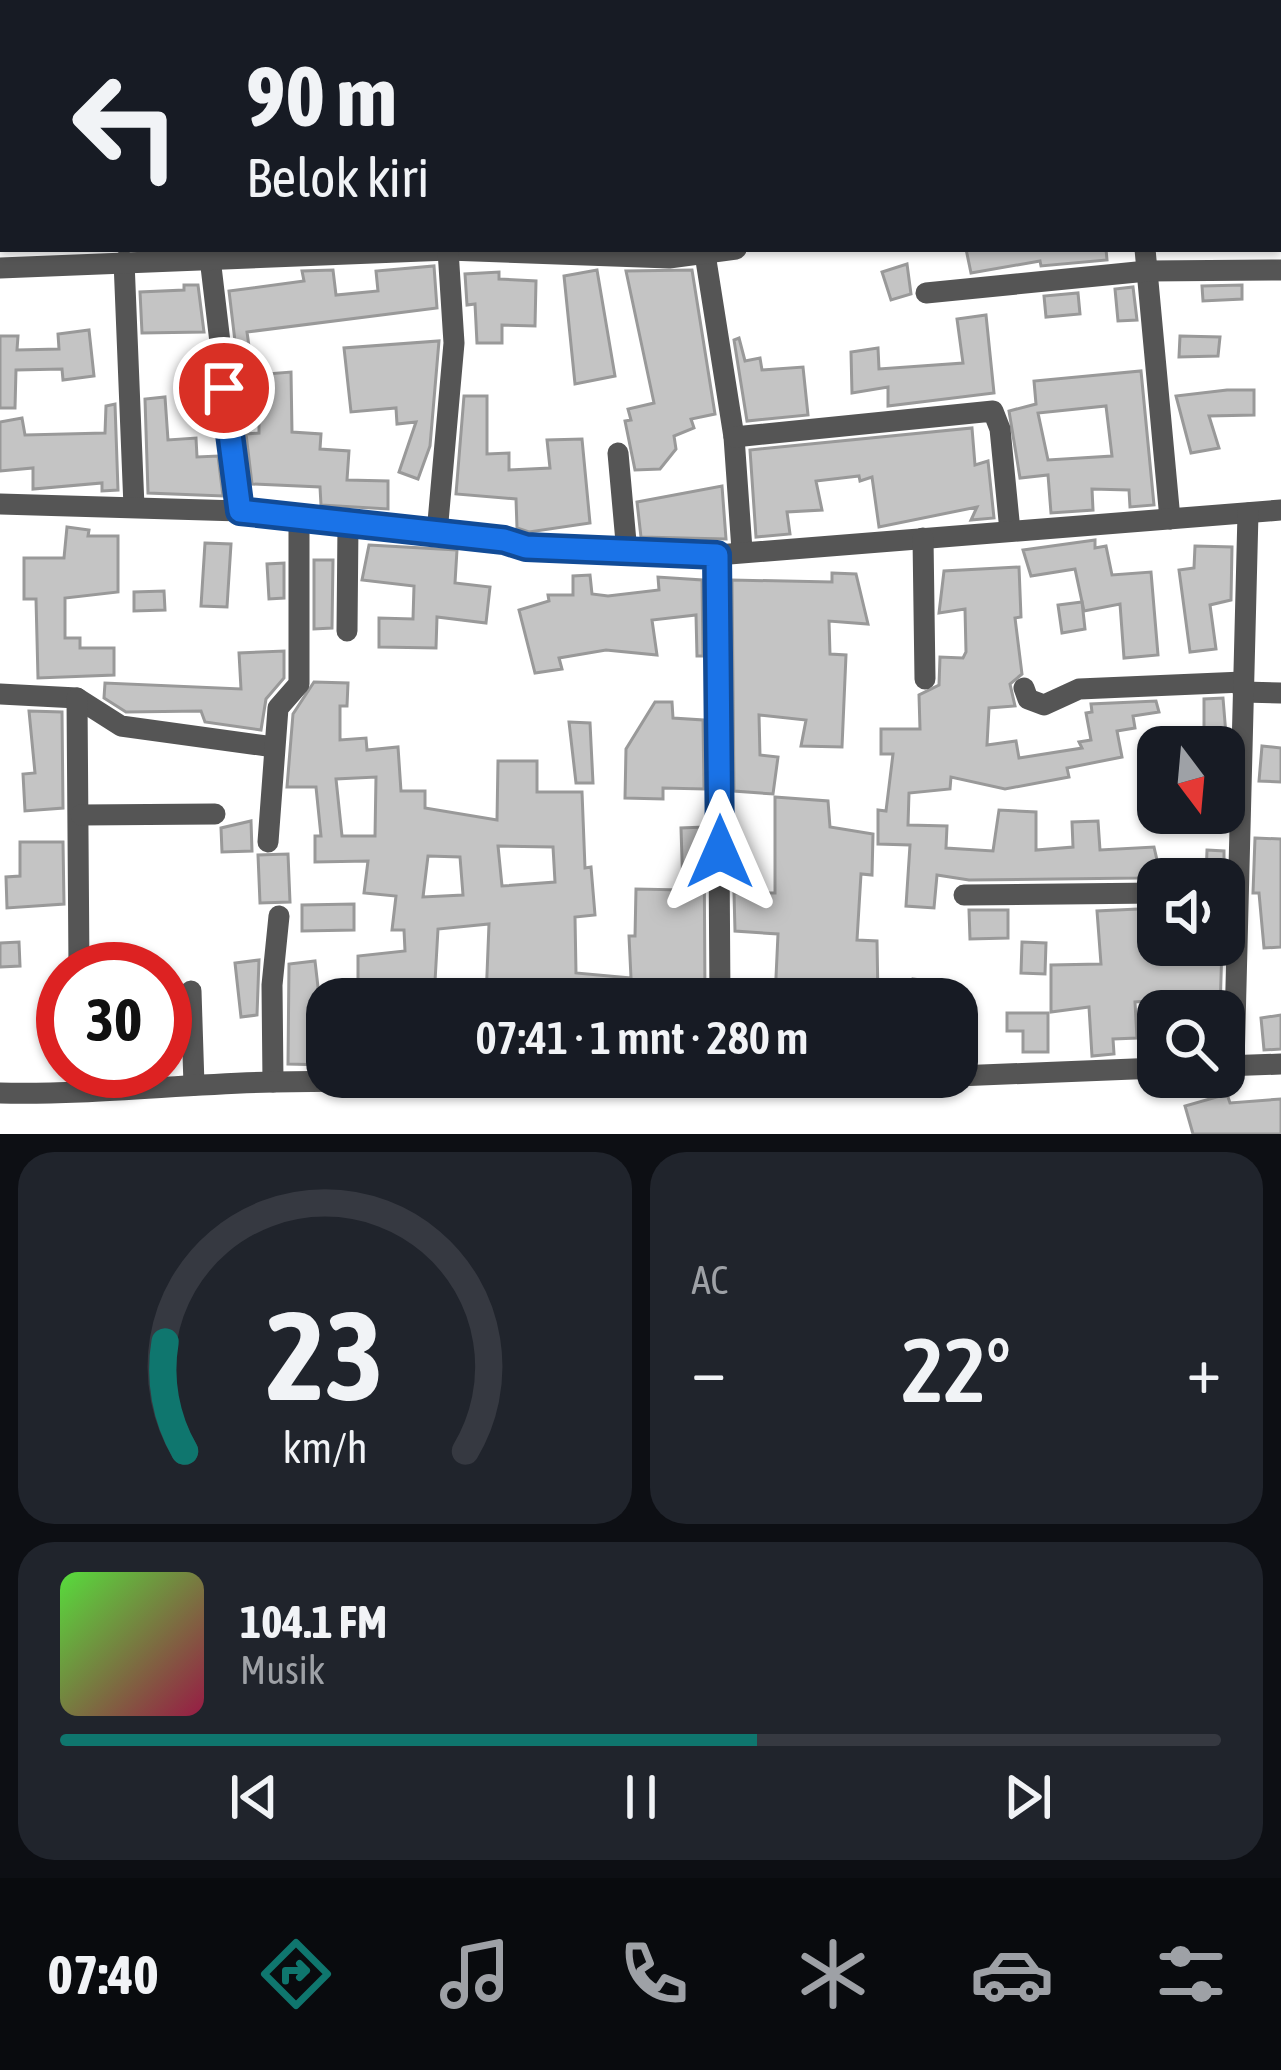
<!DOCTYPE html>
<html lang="id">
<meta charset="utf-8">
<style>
:root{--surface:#171b24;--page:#20242c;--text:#f1f3f6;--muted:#9ea1a6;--line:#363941;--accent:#0f766e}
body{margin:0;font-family:"Asap Condensed",sans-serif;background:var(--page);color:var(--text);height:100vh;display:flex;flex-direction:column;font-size:45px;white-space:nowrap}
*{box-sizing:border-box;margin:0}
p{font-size:39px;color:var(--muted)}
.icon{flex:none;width:66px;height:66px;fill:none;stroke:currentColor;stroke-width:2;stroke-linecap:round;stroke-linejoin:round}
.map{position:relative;height:1134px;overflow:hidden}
.side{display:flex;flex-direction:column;gap:18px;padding:18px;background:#0d0f14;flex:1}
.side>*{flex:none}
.guide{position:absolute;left:0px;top:0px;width:1281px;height:252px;box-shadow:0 3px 9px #0004;background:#171b24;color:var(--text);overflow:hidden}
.needle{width:78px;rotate:164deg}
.tools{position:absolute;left:1137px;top:726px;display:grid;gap:24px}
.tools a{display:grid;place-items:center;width:108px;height:108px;border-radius:24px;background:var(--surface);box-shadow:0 3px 9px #0004;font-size:60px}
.speed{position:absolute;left:36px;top:942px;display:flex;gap:24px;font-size:60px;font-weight:700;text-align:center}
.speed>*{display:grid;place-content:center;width:156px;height:156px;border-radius:50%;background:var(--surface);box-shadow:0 3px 9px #0004;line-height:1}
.speed .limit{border:18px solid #d22;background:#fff;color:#111}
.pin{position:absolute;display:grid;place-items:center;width:102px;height:102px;color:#fff;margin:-51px;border:6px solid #fff;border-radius:50%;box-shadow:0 3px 12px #0007}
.me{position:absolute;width:132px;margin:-66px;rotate:0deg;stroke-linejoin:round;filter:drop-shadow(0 0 9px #0008)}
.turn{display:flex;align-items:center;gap:42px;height:252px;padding:0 48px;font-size:54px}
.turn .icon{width:156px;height:156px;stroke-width:2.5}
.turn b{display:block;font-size:84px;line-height:102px}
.big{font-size:90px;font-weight:600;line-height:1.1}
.side .card{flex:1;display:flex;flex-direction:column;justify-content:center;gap:18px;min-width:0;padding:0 42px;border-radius:36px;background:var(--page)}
.side .dial{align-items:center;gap:0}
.dial svg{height:312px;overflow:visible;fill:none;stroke:var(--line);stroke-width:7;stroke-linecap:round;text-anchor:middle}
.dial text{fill:var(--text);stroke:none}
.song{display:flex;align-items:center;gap:36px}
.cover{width:144px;height:144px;border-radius:18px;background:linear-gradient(135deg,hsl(110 70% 55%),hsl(340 70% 35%))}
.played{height:12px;border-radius:6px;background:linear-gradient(90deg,var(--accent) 60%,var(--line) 60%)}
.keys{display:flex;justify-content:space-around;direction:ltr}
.heat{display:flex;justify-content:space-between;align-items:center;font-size:66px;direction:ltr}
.side .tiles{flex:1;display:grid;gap:18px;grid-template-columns:1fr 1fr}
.card:last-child{grid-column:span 2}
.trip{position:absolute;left:306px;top:978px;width:672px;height:120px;border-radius:36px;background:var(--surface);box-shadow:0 3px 9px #0004;font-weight:600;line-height:120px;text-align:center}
.dock{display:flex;height:192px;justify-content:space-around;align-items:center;background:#090b0e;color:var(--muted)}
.dock .icon{width:84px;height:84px}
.dock .active{color:var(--accent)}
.dock b{font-size:54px;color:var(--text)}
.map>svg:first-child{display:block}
.building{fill:#c4c4c4;stroke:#999;stroke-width:3;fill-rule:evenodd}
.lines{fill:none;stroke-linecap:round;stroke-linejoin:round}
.minor{stroke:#555;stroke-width:21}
.route-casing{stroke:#114b97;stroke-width:30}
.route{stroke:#1a73e8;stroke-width:21}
</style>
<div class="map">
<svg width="1281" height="1134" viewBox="0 0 1281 1134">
<rect width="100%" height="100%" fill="#fff"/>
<!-- building -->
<g class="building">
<path d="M966,249H1106L1107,260L1041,266L1040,261L971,273Z"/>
<path d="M907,264L911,294L891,300L882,272Z"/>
<path d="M434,266L437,308L247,332L253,375L291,372L292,432L321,434L320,449L349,451L347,480L388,481V509L321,505L320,487L252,484L246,434L259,433V400H242L229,291L304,281L302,271L333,270L336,295L378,291L376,271Z"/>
<path d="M597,270L615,376L575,384L564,276Z"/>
<path d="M692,270L715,414L691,419L694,428L674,436L676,449L660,469L635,470L625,421L631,420L628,409L654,403L626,271Z"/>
<path d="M499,272V279L536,281L535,326L502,325V343H477L475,304L467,305L465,274Z"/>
<path d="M184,285H198L204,332L142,333L140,292L184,290Z"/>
<path d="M1242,285V299L1203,301L1202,286Z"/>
<path d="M1133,287L1137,320L1118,321L1115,289Z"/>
<path d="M1078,293L1080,314L1046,317L1044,296Z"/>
<path d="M986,315L994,393L888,406V387L852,393L851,352L878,348L879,369L963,363L957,319Z"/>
<path d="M89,330L94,376L63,380L62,369L16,370L15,408H0V336H18L17,350L59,349L58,334Z"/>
<path d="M1180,336L1220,337L1218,356L1179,357Z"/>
<path d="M739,338L745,361L760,358L762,370L803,367L808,415L747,421L734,340Z"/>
<path d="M439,341L430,446L418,479L399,472L416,422L397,424L396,408L351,412L344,348Z"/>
<path d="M1141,371L1154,505L1130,507L1129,490L1092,489L1093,510L1051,513L1048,475L1020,478L1009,411L1036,404L1034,381ZM1106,406L1112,456L1048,460L1038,413Z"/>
<path d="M1227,390H1254V415L1209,416L1219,448L1191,453L1176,396Z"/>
<path d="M464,396H487V454L509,453V470L550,468L547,440L582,439L590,523L529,532L517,528L516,499L456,494Z"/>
<path d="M165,397L168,440L196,438L197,457L218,456L223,496L148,493L145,399Z"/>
<path d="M115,404L118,490L102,491V483L33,489V468L0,471V422L22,418L25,435L105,433L106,406Z"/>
<path d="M972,428L975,465L988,461L994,518L971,520L977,507L879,527L872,477L860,481L859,476L816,481L822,510L787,512L790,534L756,537L750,450Z"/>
<path d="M722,486L726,539L641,537L637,502Z"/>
<path d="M67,527L89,530L88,536H118V592L65,598V638H80V648H114V675L38,678L36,599H24V558H64Z"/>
<path d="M1095,540V548L1106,546L1112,575L1151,572L1158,655L1124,658L1120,604L1084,611L1075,569L1031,576L1023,550Z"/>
<path d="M205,543L231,544L227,607L201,606Z"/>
<path d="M369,545L457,550L455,583L490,587L486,623L437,617L436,648L379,647V618L413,619L414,586L362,580Z"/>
<path d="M1195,546L1232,547L1231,600L1210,605L1216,649L1190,652L1179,570L1194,568Z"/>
<path d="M314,560H333L332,628L314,629Z"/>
<path d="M284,563V598L269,599L267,564Z"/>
<path d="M1019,567L1021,617L1015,618L1022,674L1010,684L1015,706L989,708L987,745L1016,741L1019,758L1082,748L1079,742L1091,740L1086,713L1092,712L1091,704L1156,701L1159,712L1133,716L1135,728L1117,731L1122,757L1067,768L1069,777L1005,789L951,777L950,789L909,793L908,825L947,826L946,848L993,851L999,810L1036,812V850L1073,847L1072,822L1098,821L1100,850L1154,847L1160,873L1139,878L969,880L937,875L934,908L906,906L910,845L878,844V810L886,811L893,754H881V729H920L919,695L939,685L940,657L963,658L966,652L965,609L939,613L944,571Z"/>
<path d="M832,573L856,574L868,624L829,621L830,654L846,655L842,747L801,746L806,720L759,715L760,755L778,757L773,794L734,791L732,580L832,582Z"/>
<path d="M590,575L592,594L608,596L659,590L658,577L702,580L703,656H697L696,615L652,620L657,655L606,650L559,658L562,669L535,673L519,610L549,601L548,595H573V576Z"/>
<path d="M164,591L165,610L134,611V592Z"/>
<path d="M1082,602L1085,629L1062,633L1058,605Z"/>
<path d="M284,651V678L266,699L261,730L205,722L201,711L126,712L104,698L105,683L241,689L239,653Z"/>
<path d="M314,682L348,683L347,706H340V740L366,738L367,750L398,747L401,791H425V808L497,820L498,761H537V792H582L585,868L591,867L595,915L575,917L576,973L631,978L629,936H635L636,889L683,890L681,828L704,827L705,999H486L489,924L438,929L434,999H358V956L405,951L404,930H392L396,896L364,893L368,861L315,862V836H321L316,787H287L293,714ZM376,777L375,836H342L336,779ZM498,846L553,847L555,882L502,886ZM428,856L460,857L463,895L423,897Z"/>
<path d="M1223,698L1227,747H1171L1170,734L1204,731V699Z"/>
<path d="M655,702H672L673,718L703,720L704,789L663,788V799L625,798L626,749Z"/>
<path d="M29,711L62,712L63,808L25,811L23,774L35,773Z"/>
<path d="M569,722L590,723L593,783H576Z"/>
<path d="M1262,746L1281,748V782L1259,781Z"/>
<path d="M775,797L828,801L830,827L873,834L872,875L861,874L857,940L877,941L878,999H775L778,934L735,931L734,893H775Z"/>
<path d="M251,821L252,851L222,852L221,828Z"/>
<path d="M1255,838L1281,839V947L1264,948L1259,893H1253Z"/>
<path d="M20,842H63L64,904L7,908L6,877L20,876Z"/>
<path d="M1207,850L1224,851V879H1206Z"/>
<path d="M288,854L290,902L260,903L258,855Z"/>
<path d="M354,904V930L302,931V905Z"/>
<path d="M1158,908V945H1222L1220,1011H1177L1176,999L1135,1002L1137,1038L1113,1039L1114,1054L1092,1056L1089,1007L1051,1012V965L1101,964L1097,911Z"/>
<path d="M969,910H1008V938L970,939Z"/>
<path d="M19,942L20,966L0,967V943Z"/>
<path d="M1022,942L1046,943L1045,974L1021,973Z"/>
<path d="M259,960L257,1015L241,1017L235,963Z"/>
<path d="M315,961L327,1065L288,1064L289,964Z"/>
<path d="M913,979L937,982L935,999H910Z"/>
<path d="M1007,1013H1048V1052H1023V1031H1007Z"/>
<path d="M1281,1015V1049L1264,1050L1261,1018Z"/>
<path d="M1227,1094L1230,1103L1281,1099V1134H1193L1185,1106Z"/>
</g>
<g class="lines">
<!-- minor -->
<g class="minor">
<path d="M153,0L154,3"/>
<path d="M406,0V3"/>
<path d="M1129,0V3"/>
<path d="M1145,249L1170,519"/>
<path d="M705,254L734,437L742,550"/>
<path d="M210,258L240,511"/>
<path d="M124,261L134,507"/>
<path d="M0,268L448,250L669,258L736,249"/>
<path d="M926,293L1147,271L1281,270"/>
<path d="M734,437L993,411L1000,429L1010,531"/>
<path d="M618,453L627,553"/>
<path d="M0,504L240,511L504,540L526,547L717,555L1281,510"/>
<path d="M437,533L454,343L448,250"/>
<path d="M923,538L925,679"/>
<path d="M717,555L720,999"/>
<path d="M347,631L348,524"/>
<path d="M1024,688L1028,699L1044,705L1079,689L1243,682"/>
<path d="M1243,692L1281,693"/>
<path d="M0,694L77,698L121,726L274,747"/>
<path d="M77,698L79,969"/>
<path d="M81,815L215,814"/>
<path d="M268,842L278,708L299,684V518"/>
<path d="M964,895L1158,893"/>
<path d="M191,991L194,1085"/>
<path d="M1234,1065L1248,513"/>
<path d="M1224,1066L1281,1064"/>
<path d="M957,1076L1158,1068"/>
<path d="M273,1082L272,985L279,916"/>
<path d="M0,1093C92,1095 181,1084 273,1082C495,1078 716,1085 938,1077"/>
</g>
</g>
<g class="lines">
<!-- route casing -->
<g class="route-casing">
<path id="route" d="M224,388L240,511L504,540L526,547L717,555L720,852"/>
</g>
<!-- route -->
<use href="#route" class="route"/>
</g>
</svg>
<div class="tools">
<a><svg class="needle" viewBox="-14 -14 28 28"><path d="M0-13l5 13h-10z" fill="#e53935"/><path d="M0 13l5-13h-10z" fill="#9ea1a6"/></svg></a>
<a><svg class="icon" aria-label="sound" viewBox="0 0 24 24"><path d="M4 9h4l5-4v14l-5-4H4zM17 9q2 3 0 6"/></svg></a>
<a><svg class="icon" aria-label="search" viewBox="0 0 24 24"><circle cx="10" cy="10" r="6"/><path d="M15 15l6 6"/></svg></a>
</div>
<div class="speed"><div class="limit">30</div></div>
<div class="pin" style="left:224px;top:388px;background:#d93025"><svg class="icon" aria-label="arrive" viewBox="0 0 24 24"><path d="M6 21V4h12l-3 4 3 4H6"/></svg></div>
<svg class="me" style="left:720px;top:852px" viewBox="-20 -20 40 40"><path d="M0-17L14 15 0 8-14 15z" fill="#1a73e8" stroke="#fff" stroke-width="4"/></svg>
<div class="trip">07:41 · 1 mnt · 280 m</div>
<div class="guide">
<div class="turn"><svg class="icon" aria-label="left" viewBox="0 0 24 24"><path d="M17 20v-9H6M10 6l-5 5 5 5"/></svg><div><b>90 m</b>Belok kiri</div></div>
</div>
</div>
<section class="side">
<div class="tiles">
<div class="card dial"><svg viewBox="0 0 100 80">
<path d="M14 69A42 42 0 1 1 86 69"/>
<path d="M14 69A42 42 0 0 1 9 41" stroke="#0f766e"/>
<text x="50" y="56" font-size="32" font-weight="700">23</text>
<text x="50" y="72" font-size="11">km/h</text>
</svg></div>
<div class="card"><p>AC</p>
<div class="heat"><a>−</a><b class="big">22°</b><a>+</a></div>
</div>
<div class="card">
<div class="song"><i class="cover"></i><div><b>104.1 FM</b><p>Musik</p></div></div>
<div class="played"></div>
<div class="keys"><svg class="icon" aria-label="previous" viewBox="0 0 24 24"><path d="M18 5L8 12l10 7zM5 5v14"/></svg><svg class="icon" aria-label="pause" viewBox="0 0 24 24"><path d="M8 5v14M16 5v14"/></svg><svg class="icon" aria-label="next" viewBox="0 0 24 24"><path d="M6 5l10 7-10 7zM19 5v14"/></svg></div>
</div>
</div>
</section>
<nav class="dock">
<b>07:40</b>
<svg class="icon active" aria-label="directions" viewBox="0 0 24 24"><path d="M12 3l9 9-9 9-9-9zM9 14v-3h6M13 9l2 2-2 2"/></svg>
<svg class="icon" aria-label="music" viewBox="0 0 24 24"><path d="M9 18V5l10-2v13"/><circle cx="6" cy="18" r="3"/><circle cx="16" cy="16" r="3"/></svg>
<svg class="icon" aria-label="phone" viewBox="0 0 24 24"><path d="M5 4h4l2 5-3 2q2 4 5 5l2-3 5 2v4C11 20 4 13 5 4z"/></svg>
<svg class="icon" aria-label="climate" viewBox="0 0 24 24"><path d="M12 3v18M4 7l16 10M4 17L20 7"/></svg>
<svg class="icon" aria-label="car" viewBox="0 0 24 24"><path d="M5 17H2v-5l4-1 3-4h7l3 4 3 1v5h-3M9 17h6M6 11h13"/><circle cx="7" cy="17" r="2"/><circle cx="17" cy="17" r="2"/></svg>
<svg class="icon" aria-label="filters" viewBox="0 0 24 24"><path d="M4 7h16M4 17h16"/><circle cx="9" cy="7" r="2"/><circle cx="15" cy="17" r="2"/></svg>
</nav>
